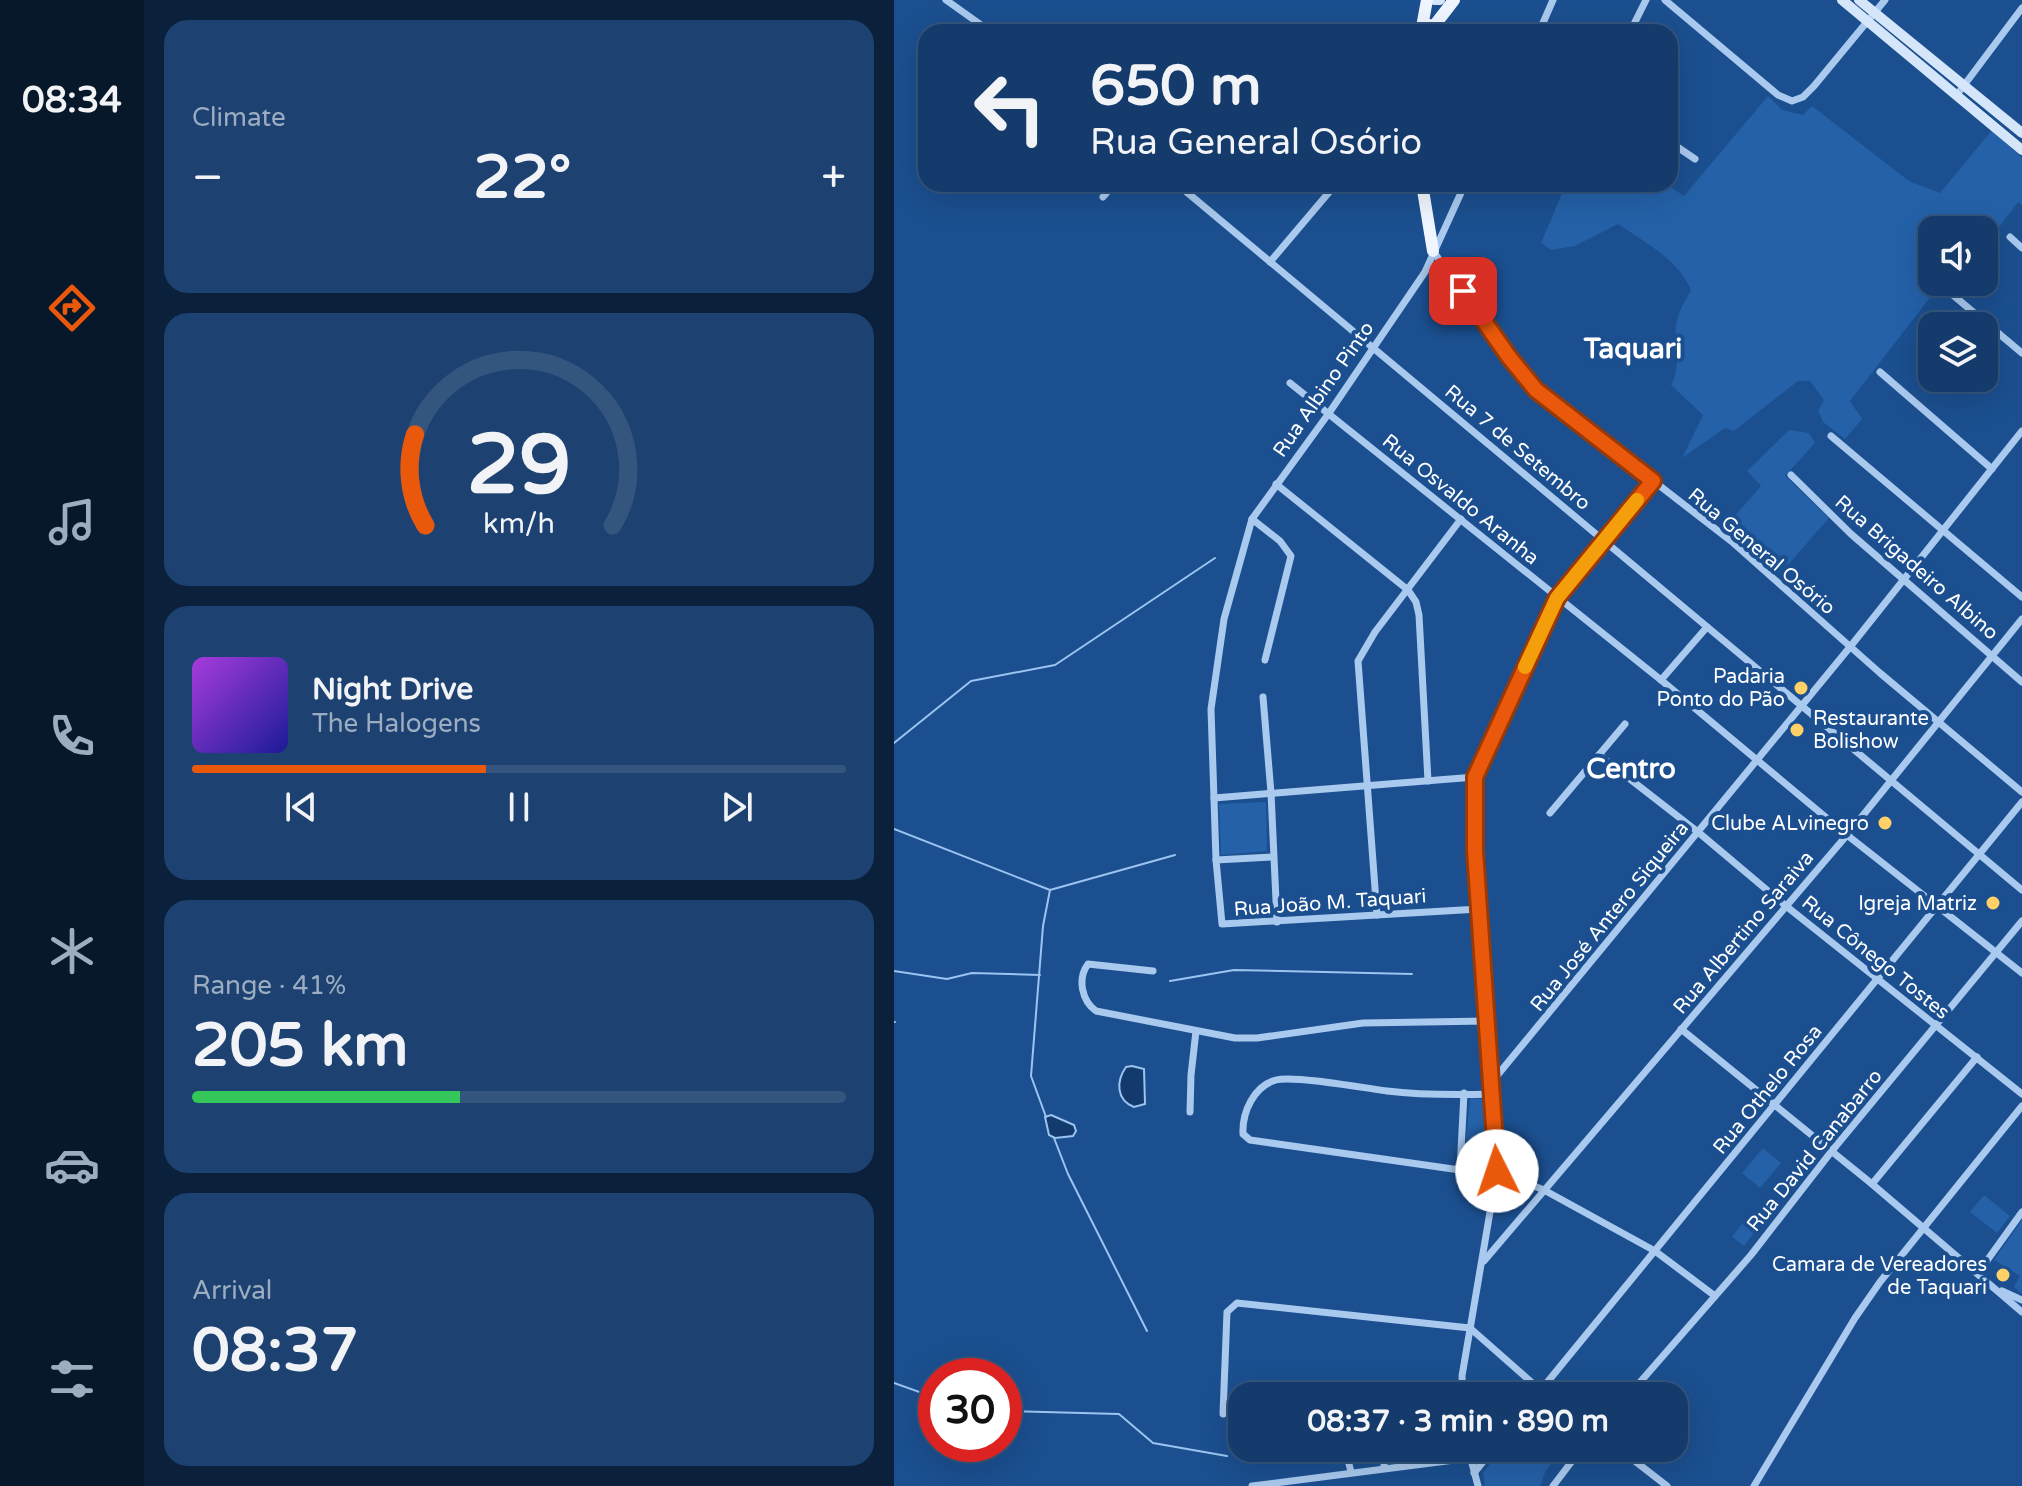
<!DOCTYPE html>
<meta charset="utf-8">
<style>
:root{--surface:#143b6b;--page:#1d4271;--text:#f1f3f6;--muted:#9dadc1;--line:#33557e;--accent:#ea580c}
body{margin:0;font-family:"Varela Round",sans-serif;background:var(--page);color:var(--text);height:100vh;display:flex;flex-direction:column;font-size:30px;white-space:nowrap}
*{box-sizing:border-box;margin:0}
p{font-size:26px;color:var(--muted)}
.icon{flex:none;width:44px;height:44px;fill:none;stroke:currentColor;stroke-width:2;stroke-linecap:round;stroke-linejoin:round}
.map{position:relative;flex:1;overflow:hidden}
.panel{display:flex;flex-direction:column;gap:20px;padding:20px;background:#0b203b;width:750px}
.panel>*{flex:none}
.banner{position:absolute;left:24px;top:24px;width:760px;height:168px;border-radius:24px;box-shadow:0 8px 32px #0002,0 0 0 2px var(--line);background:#143b6b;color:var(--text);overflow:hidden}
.tools{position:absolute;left:1024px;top:216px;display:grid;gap:16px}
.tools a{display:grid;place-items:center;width:80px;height:80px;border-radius:16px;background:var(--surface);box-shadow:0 8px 32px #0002,0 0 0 2px var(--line);font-size:40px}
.speed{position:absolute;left:24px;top:1358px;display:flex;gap:16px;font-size:40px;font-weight:700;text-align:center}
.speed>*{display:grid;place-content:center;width:104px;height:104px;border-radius:50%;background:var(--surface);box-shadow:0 8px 32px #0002,0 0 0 2px var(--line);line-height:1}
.speed .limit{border:12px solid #d22;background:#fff;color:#111}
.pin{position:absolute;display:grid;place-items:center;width:68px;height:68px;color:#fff;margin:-34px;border-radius:16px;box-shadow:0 4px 12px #0006}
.me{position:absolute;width:88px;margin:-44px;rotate:356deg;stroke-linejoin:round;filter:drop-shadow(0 0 6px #0008)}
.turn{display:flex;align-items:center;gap:28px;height:168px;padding:0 40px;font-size:36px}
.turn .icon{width:104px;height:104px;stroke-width:2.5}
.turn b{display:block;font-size:56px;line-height:68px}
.big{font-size:60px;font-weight:700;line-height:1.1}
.panel .card{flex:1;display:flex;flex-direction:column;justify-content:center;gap:12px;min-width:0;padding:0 28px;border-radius:24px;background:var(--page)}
.panel .dial{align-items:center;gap:0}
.dial svg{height:208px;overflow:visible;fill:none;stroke:var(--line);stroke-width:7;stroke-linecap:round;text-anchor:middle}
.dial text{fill:var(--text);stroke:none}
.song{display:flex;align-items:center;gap:24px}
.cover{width:96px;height:96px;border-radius:12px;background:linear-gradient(135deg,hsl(280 70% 55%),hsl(240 70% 35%))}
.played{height:8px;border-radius:4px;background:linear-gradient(90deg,var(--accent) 45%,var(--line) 45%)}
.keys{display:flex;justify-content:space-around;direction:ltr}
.heat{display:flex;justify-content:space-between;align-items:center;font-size:44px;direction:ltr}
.charge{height:12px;border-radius:6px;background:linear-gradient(90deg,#34c759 41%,var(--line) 0)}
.trip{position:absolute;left:334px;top:1382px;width:460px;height:80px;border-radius:24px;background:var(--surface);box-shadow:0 8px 32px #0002,0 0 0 2px var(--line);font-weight:700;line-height:80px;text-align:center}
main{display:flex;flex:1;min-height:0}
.menu{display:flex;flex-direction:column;width:144px;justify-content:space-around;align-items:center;background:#08182b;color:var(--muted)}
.menu .icon{width:56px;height:56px}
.menu .selected{color:var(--accent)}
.menu b{font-size:36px;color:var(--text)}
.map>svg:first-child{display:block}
.green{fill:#2461a8}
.water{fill:#123a6d;stroke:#9cc4f0;stroke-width:2}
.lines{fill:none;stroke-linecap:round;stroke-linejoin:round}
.stream{stroke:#9cc4f0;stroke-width:2}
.street{stroke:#a9c9ee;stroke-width:7}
.secondary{stroke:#d6e6fa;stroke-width:10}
.primary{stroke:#f0f6ff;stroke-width:12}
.route-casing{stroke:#983908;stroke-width:20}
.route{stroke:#ea580c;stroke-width:14}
.slow{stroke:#f59e0b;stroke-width:14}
.poi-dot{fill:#ffd166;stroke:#1b4f8f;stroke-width:3}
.labels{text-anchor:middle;stroke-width:8;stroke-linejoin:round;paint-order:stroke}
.street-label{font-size:20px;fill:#fff;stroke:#1b4f8f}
.poi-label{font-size:20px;fill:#fff;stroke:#1b4f8f;text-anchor:end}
.district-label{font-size:28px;font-weight:bold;fill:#fff;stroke:#1b4f8f}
</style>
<main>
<nav class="menu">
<b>08:34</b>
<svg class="icon selected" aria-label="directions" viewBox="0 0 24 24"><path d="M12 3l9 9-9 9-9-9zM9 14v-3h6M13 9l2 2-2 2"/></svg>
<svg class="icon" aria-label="music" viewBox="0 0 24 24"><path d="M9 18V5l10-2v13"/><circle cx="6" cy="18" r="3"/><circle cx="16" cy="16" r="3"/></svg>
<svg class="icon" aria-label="phone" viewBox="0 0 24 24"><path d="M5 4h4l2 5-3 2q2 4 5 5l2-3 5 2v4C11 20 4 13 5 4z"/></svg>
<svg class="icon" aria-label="climate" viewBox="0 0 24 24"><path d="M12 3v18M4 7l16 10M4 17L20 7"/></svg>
<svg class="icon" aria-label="car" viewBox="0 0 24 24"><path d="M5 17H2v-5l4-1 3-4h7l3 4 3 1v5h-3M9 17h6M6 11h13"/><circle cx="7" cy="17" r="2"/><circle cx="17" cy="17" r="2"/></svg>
<svg class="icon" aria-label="filters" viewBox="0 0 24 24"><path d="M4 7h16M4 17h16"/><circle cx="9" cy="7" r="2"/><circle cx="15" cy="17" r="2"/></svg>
</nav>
<section class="panel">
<div class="card"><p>Climate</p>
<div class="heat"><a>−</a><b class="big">22°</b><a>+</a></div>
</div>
<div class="card dial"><svg viewBox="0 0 100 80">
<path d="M14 69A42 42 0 1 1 86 69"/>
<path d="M14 69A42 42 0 0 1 10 34" stroke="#ea580c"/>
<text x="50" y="56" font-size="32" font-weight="700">29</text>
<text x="50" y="72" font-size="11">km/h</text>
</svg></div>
<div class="card">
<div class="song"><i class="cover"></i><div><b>Night Drive</b><p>The Halogens</p></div></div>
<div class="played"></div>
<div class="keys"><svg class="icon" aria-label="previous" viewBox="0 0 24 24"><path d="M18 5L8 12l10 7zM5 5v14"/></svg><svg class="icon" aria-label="pause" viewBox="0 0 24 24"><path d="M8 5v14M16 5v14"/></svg><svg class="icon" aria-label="next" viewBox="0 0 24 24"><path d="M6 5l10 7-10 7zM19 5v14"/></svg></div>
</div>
<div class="card"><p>Range · 41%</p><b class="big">205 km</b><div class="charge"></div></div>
<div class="card"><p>Arrival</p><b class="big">08:37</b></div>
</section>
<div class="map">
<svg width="1128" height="1486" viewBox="0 0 1128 1486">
<rect width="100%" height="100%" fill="#1b4f8f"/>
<!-- green -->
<g class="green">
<path d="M874,96L888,110L909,115L918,106L1015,181L1046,193L1098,130L1128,158V205L1124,202L1090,247V230H1038V282H1048L956,401L968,419L951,439L929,422L924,411L930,400L916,381H904L840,431L831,428L788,458L809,415L777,385C788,363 780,350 782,327C783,313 791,302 797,290C784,259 750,242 724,224L681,246L657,250L647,243L672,184H749L757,190L762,184H772L790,196Z"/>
<path d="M895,430L915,433L921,443L891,476L935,518L886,574L831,527L867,486L853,471Z"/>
<path d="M372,802L373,851L327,855L325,804Z"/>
<path d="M576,1098L591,1099L595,1166L570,1165Z"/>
<path d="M869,1148L887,1163L866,1188L848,1173Z"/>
<path d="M1090,1195L1116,1216L1103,1233L1076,1212Z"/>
<path d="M856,1213L868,1222L850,1246L838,1237Z"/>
<path d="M1128,1220V1294L1120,1287L1126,1276L1100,1260Z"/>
<path d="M608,1448H670L652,1470L646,1486H591L589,1473Z"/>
</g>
<!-- water -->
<g class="water">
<path d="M238,1066L250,1069L251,1104L240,1107C222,1100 222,1081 232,1067Z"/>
<path d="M157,1115L180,1125L182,1131L179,1136L161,1138L155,1135L151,1117Z"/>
</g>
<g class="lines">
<!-- stream -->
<g class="stream">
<path d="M0,743L77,681L161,665L321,558"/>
<path d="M0,829L156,890L281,855"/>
<path d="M0,971L53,979L78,973L146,975"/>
<path d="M276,981L340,970L518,974"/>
<path d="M0,1022H1"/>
<path d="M152,1117L137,1076L149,926L156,890"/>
<path d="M160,1138L174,1174L253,1331"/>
<path d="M0,1383L42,1398"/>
<path d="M110,1411L225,1414L259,1443L333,1456"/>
</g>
<!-- street -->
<g class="street">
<path d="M52,0L97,32"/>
<path d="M771,0L884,95L898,101L909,97L920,86L991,0"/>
<path d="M645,32L659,0"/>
<path d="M736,32L752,0"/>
<path d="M1062,96L1128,8"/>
<path d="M776,142L801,159"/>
<path d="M283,184L1128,890"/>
<path d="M571,184L531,272L435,413L358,519L330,619L317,709L322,860L328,924L585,909"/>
<path d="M209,197L220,184"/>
<path d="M1116,237L1128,248"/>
<path d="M539,251L615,357L642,390L837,541L986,673L1128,792"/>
<path d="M376,262L442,184"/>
<path d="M1047,285L1128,353"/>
<path d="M986,372L1098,469"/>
<path d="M396,383L767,680L953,835L1128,973"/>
<path d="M937,436L1128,597"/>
<path d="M897,475L957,534L1128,682"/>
<path d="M382,484L514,590L522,602L525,615L534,781"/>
<path d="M358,519L386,541L397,556L371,660"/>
<path d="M767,680L813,627"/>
<path d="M369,697L377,793L383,922"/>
<path d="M705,755L804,832L892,906L1128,1094"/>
<path d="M320,798L581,777"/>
<path d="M656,813L731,724"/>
<path d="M322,860L379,857"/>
<path d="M483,915L464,661L481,632L567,519"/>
<path d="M259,971L194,964C183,979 188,1001 202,1011L341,1038H363L469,1023L593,1021"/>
<path d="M787,1029L978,1184L1128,1312"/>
<path d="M597,1083L956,647L1128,431"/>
<path d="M598,1094C564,1095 526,1095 493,1091C471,1088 399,1075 382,1080C360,1086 348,1112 349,1134L356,1140L566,1170L603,1171L650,1190L761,1251L821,1296"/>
<path d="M296,1112L297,1075L302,1031"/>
<path d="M566,1170L570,1093"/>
<path d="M978,1184L1083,1057"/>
<path d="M590,1261L953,835L1128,619"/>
<path d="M1084,1273L1128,1212"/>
<path d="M1108,1291L1128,1300"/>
<path d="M576,1328L653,1396"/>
<path d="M569,1396L568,1376L603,1171L581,851V777L663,598L759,481"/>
<path d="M642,1396L1128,802"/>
<path d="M734,1396L857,1255L937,1152L1128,921"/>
<path d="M329,1414L333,1312L343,1303L576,1328"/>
<path d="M451,1448L457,1472"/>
<path d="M574,1448L584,1486"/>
<path d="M724,1448L773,1486"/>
<path d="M490,1467L491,1448"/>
<path d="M580,1473L600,1448"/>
<path d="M358,1486L576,1458"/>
<path d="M659,1486L688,1448"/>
<path d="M860,1486L961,1318L986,1282L1128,1106"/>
</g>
<!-- secondary -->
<g class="secondary">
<path d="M540,0H546"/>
<path d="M948,0L1128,150"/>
<path d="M965,0L1128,133"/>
</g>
<!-- primary -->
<g class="primary">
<path d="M529,24L540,26L560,0"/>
<path d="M527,32L533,0"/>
<path d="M528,184L539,251"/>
</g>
</g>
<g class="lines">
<!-- route casing -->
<g class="route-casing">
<path id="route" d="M569,291L615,357L642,390L759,481L663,598L581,777V851L603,1171"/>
</g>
<!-- route -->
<use href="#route" class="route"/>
<!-- slow -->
<path class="slow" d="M631,667L663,598L743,500"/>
</g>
<!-- markers -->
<g class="poi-dot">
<circle cx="907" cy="688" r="8"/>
<circle cx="903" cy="730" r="8"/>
<circle cx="991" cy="823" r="8"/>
<circle cx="1099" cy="903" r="8"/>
<circle cx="1109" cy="1275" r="8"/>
</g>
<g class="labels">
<!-- street labels -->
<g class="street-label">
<text transform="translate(429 389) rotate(-55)" y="7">Rua Albino Pinto</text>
<text transform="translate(624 447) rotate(40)" y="7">Rua 7 de Setembro</text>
<text transform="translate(567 499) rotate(39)" y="7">Rua Osvaldo Aranha</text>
<text transform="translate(868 551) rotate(40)" y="7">Rua General Osório</text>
<text transform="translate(1023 567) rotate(41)" y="7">Rua Brigadeiro Albino</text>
<text transform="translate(436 902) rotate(-4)" y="7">Rua João M. Taquari</text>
<text transform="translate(715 916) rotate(-51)" y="7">Rua José Antero Siqueira</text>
<text transform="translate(849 932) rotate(-50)" y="7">Rua Albertino Saraiva</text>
<text transform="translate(982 957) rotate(39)" y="7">Rua Cônego Tostes</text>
<text transform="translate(873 1089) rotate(-51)" y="7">Rua Othelo Rosa</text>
<text transform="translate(920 1150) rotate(-51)" y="7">Rua David Canabarro</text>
</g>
<!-- poi labels -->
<g class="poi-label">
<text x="891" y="683">Padaria<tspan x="891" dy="23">Ponto do Pão</tspan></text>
<text x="919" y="725" text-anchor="start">Restaurante<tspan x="919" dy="23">Bolishow</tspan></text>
<text x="975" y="830">Clube ALvinegro</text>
<text x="1083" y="910">Igreja Matriz</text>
<text x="1093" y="1271">Camara de Vereadores<tspan x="1093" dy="23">de Taquari</tspan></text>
</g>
<!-- district labels -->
<g class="district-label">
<text x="739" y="358">Taquari</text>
<text x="737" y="778">Centro</text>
</g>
</g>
</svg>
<div class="tools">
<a><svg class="icon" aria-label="sound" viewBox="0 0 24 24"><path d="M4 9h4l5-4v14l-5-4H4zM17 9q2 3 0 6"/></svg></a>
<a><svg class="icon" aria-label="layers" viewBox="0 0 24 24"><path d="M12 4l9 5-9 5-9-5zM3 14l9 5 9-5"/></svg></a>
</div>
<div class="speed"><div class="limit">30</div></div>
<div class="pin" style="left:569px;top:291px;background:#d93025"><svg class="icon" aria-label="arrive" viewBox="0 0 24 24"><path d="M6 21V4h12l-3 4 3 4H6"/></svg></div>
<svg class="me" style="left:603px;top:1171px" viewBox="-20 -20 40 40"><circle r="19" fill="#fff"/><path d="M0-13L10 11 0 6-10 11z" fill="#ea580c"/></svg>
<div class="trip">08:37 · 3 min · 890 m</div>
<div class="banner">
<div class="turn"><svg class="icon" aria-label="left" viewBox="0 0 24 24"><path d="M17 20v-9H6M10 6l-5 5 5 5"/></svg><div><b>650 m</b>Rua General Osório</div></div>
</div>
</div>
</main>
